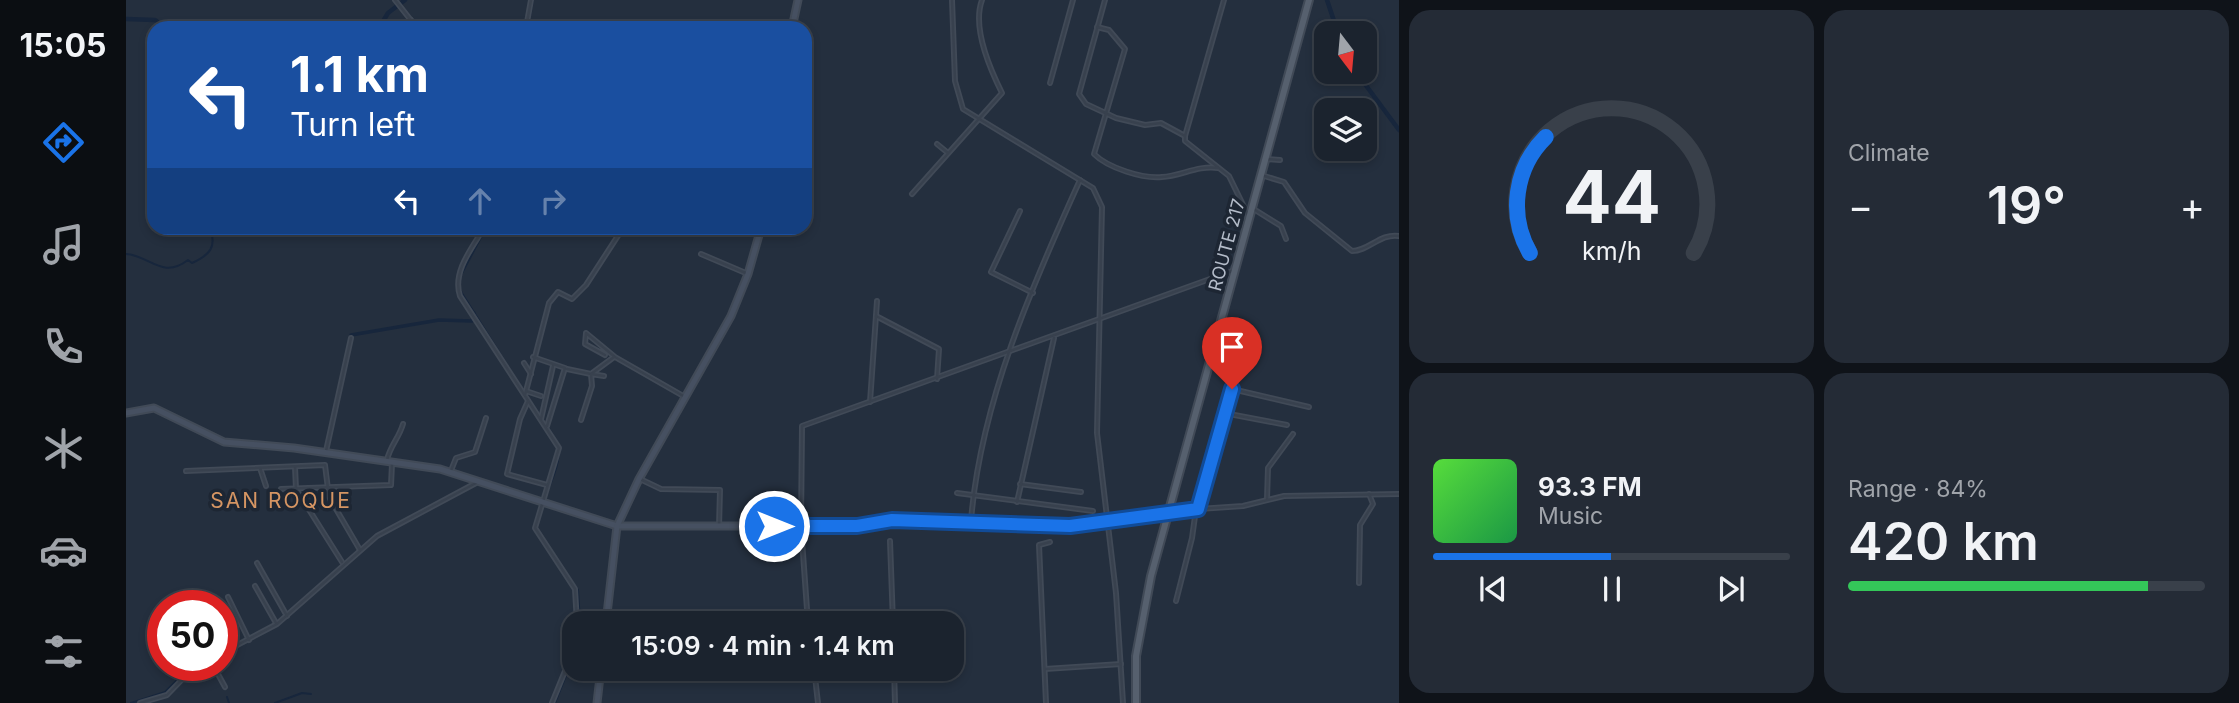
<!DOCTYPE html>
<meta charset="utf-8">
<style>
:root{--surface:#1b232e;--page:#242b36;--text:#f1f3f6;--muted:#a0a4aa;--line:#39404a;--accent:#1a73e8}
body{margin:0;font-family:Inter,sans-serif;background:var(--page);color:var(--text);height:100vh;display:flex;flex-direction:column;font-size:26px;white-space:nowrap}
*{box-sizing:border-box;margin:0}
p{font-size:23px;color:var(--muted)}
.icon{flex:none;width:38px;height:38px;fill:none;stroke:currentColor;stroke-width:2;stroke-linecap:round;stroke-linejoin:round}
.map{position:relative;flex:1;overflow:hidden}
.panel{display:flex;flex-direction:column;gap:10px;padding:10px;background:#0f1319;width:840px}
.panel>*{flex:none}
.top-card{position:absolute;left:21px;top:21px;width:665px;height:214px;border-radius:21px;box-shadow:0 4px 10px #0003,0 0 0 2px var(--line);background:#1a4fa0;color:#fff;overflow:hidden}
.needle{width:46px;rotate:164deg}
.fabs{position:absolute;left:1188px;top:21px;display:grid;gap:14px}
.fabs a{display:grid;place-items:center;width:63px;height:63px;border-radius:14px;background:var(--surface);box-shadow:0 4px 10px #0003,0 0 0 2px var(--line);font-size:35px}
.speed{position:absolute;left:21px;top:590px;display:flex;gap:14px;font-size:35px;font-weight:700;text-align:center}
.speed>*{display:grid;place-content:center;width:91px;height:91px;border-radius:50%;background:var(--surface);box-shadow:0 4px 10px #0003,0 0 0 2px var(--line);line-height:1}
.speed .limit{border:10px solid #d22;background:#fff;color:#111}
.pin{position:absolute;display:grid;place-items:center;width:60px;height:60px;color:#fff;margin:-72px -30px;border-radius:50% 50% 50% 0;rotate:-45deg;box-shadow:0 0 7px #0007}
.pin .icon{rotate:45deg}
.me{position:absolute;width:77px;margin:-38px;rotate:90deg;stroke-linejoin:round;filter:drop-shadow(0 0 5px #0008)}
.turn{display:flex;align-items:center;gap:24px;height:147px;padding:0 28px;font-size:32px}
.turn .icon{width:91px;height:91px;stroke-width:2.5}
.turn b{display:block;font-size:49px;line-height:60px}
.lanes{display:flex;align-items:center;height:66px;padding:0 28px;background:#0003;justify-content:center;gap:35px;direction:ltr}
.lanes .off{opacity:.35}
.big{font-size:52px;font-weight:600;line-height:1.1}
.panel .tile{flex:1;display:flex;flex-direction:column;justify-content:center;gap:10px;min-width:0;padding:0 24px;border-radius:21px;background:var(--page)}
.panel .dial{align-items:center;gap:0}
.dial svg{height:182px;overflow:visible;fill:none;stroke:var(--line);stroke-width:7;stroke-linecap:round;text-anchor:middle}
.dial text{fill:var(--text);stroke:none}
.song{display:flex;align-items:center;gap:21px}
.cover{width:84px;height:84px;border-radius:10px;background:linear-gradient(135deg,hsl(110 70% 55%),hsl(140 70% 35%))}
.played{height:7px;border-radius:4px;background:linear-gradient(90deg,var(--accent) 50%,var(--line) 50%)}
.keys{display:flex;justify-content:space-around;direction:ltr}
.heat{display:flex;justify-content:space-between;align-items:center;font-size:38px;direction:ltr}
.charge{height:10px;border-radius:5px;background:linear-gradient(90deg,#34c759 84%,var(--line) 0)}
.panel .tiles{flex:1;display:grid;gap:10px;grid-template-columns:repeat(2,1fr)}
.trip{position:absolute;left:436px;top:611px;width:402px;height:70px;border-radius:21px;background:var(--surface);box-shadow:0 4px 10px #0003,0 0 0 2px var(--line);font-weight:600;line-height:70px;text-align:center}
main{display:flex;flex:1;min-height:0}
.dock{display:flex;flex-direction:column;width:126px;justify-content:space-around;align-items:center;background:#0b0e12;color:var(--muted)}
.dock .icon{width:49px;height:49px}
.dock .selected{color:var(--accent)}
.dock b{font-size:32px;color:var(--text)}
.map>svg:first-child{display:block}
.lines{fill:none;stroke-linecap:round;stroke-linejoin:round}
.stream{stroke:#17263c;stroke-width:2}
.canal{stroke:#17263c;stroke-width:3.5}
.river{stroke:#17263c;stroke-width:4.5}
.street-casing{stroke:#414a57;stroke-width:6}
.secondary-casing{stroke:#414a57;stroke-width:9}
.primary-casing{stroke:#414a57;stroke-width:10}
.street{stroke:#38414e;stroke-width:2.5}
.secondary{stroke:#465061;stroke-width:5}
.primary{stroke:#56606e;stroke-width:6}
.route-casing{stroke:#114b97;stroke-width:18}
.route{stroke:#1a73e8;stroke-width:12}
.labels{text-anchor:middle;stroke-width:7;stroke-linejoin:round;paint-order:stroke}
.street-label{font-size:18px;fill:#b4bcc9;stroke:#1d2633}
.quarter-label{font-size:21px;letter-spacing:2px;fill:#d59563;stroke:#1d2633}
</style>
<main>
<nav class="dock">
<b>15:05</b>
<svg class="icon selected" aria-label="directions" viewBox="0 0 24 24"><path d="M12 3l9 9-9 9-9-9zM9 14v-3h6M13 9l2 2-2 2"/></svg>
<svg class="icon" aria-label="music" viewBox="0 0 24 24"><path d="M9 18V5l10-2v13"/><circle cx="6" cy="18" r="3"/><circle cx="16" cy="16" r="3"/></svg>
<svg class="icon" aria-label="phone" viewBox="0 0 24 24"><path d="M5 4h4l2 5-3 2q2 4 5 5l2-3 5 2v4C11 20 4 13 5 4z"/></svg>
<svg class="icon" aria-label="climate" viewBox="0 0 24 24"><path d="M12 3v18M4 7l16 10M4 17L20 7"/></svg>
<svg class="icon" aria-label="car" viewBox="0 0 24 24"><path d="M5 17H2v-5l4-1 3-4h7l3 4 3 1v5h-3M9 17h6M6 11h13"/><circle cx="7" cy="17" r="2"/><circle cx="17" cy="17" r="2"/></svg>
<svg class="icon" aria-label="filters" viewBox="0 0 24 24"><path d="M4 7h16M4 17h16"/><circle cx="9" cy="7" r="2"/><circle cx="15" cy="17" r="2"/></svg>
</nav>
<div class="map">
<svg width="1273" height="703" viewBox="0 0 1273 703">
<rect width="100%" height="100%" fill="#242f3e"/>
<g class="lines">
<!-- stream -->
<g class="stream">
<path d="M402,28L407,0"/>
<path d="M0,254C23,255 36,280 62,260L66,263C84,255 91,247 84,228"/>
<path d="M335,275L360,228"/>
<path d="M334,290L395,387"/>
<path d="M402,398L415,416"/>
<path d="M419,499C429,468 442,456 422,427"/>
<path d="M434,564L452,590L454,623"/>
<path d="M101,697L103,703"/>
<path d="M5,703L39,692L65,666"/>
<path d="M149,703L176,693L185,694"/>
<path d="M429,703L448,656"/>
</g>
<!-- canal -->
<path class="canal" d="M225,335L313,320L346,321L348,313"/>
<!-- river -->
<g class="river">
<path d="M1201,0L1212,33"/>
<path d="M0,19L29,20L40,28"/>
<path d="M253,28L262,13L279,0"/>
<path d="M1230,72L1273,130"/>
</g>
<!-- street casing -->
<g class="street-casing">
<g id="street">
<path d="M269,0L291,28"/>
<path d="M826,0L829,81L837,109L967,188L976,207L971,433L990,593L997,703"/>
<path d="M979,0L953,94L960,104L990,118L1019,125L1035,123L1059,136"/>
<path d="M1098,0L1059,136V141L1103,176L1123,217"/>
<path d="M971,27L983,30L999,49L968,154C982,168 1017,179 1036,177C1055,176 1072,165 1092,168"/>
<path d="M273,28L285,20"/>
<path d="M400,28L405,0"/>
<path d="M924,83L947,0"/>
<path d="M811,144L822,153"/>
<path d="M1140,159L1154,160"/>
<path d="M1135,175L1158,182L1179,213L1226,251C1243,251 1254,233 1273,236"/>
<path d="M786,194L876,93C864,69 846,27 856,0"/>
<path d="M1126,208L1155,226L1160,239"/>
<path d="M894,211L865,272L907,293"/>
<path d="M358,228C346,248 326,272 334,296L433,448L409,528L449,589L451,623"/>
<path d="M575,254L622,274"/>
<path d="M750,316L813,349L811,379"/>
<path d="M479,355L459,344L460,333L489,357L559,397"/>
<path d="M407,357L439,368L421,426"/>
<path d="M398,363L405,374"/>
<path d="M441,369L465,374L488,357"/>
<path d="M1106,389L1183,407"/>
<path d="M400,391L415,396"/>
<path d="M399,395L423,303L432,292L446,299L460,285L497,228"/>
<path d="M402,401L394,419L381,474L421,485"/>
<path d="M744,402L751,301"/>
<path d="M1098,413L1161,425"/>
<path d="M415,419L427,366"/>
<path d="M455,420L466,386L465,374L478,376"/>
<path d="M200,451L225,338"/>
<path d="M261,460C264,446 273,438 277,424"/>
<path d="M169,467L170,489L216,562"/>
<path d="M134,468L140,486"/>
<path d="M60,471L199,465L203,497L234,550"/>
<path d="M324,473L330,458L349,452L360,418"/>
<path d="M514,479L535,489L594,490L593,527"/>
<path d="M894,484L955,492"/>
<path d="M155,489L265,485L266,464"/>
<path d="M831,493L967,511"/>
<path d="M1141,499L1142,468L1167,434"/>
<path d="M891,502L928,338"/>
<path d="M1072,509L1111,367"/>
<path d="M1043,511L1117,506L1158,496L1273,494"/>
<path d="M845,521C854,404 906,286 954,180"/>
<path d="M764,541L767,623"/>
<path d="M131,563L161,616"/>
<path d="M1233,583L1234,525L1247,504L1243,494"/>
<path d="M129,586L150,623"/>
<path d="M102,597L123,640"/>
<path d="M1050,601L1066,538L1070,509"/>
<path d="M682,621L696,619L698,623"/>
<path d="M682,623L675,526L676,426L1109,270"/>
<path d="M96,653L151,624L251,536L350,483"/>
<path d="M87,665L99,687"/>
<path d="M688,668L692,703"/>
<path d="M768,668L769,703"/>
<path d="M919,669L995,664"/>
<path d="M14,703L41,695L70,665"/>
<path d="M426,703L448,649"/>
<path d="M920,703L913,545L924,542"/>
</g>
</g>
<!-- secondary casing -->
<g class="secondary-casing">
<g id="secondary">
<path d="M666,28L672,0"/>
<path d="M0,413L28,408L98,442L168,448L314,469L491,526H731L766,520L944,526L1043,511"/>
<path d="M480,623L491,526L513,479L605,316L622,274L635,228"/>
<path d="M471,703L475,668"/>
</g>
</g>
<!-- primary casing -->
<g class="primary-casing">
<path id="primary" d="M1010,703V656L1025,576L1183,0"/>
</g>
<!-- street -->
<use href="#street" class="street"/>
<!-- secondary -->
<use href="#secondary" class="secondary"/>
<!-- primary -->
<use href="#primary" class="primary"/>
</g>
<g class="lines">
<!-- route casing -->
<g class="route-casing">
<path id="route" d="M648,526H731L766,520L944,526L1072,509L1106,389"/>
</g>
<!-- route -->
<use href="#route" class="route"/>
</g>
<g class="labels">
<!-- street labels -->
<g class="street-label">
<text transform="translate(1101 245) rotate(-75)" y="6">ROUTE 217</text>
</g>
<!-- quarter labels -->
<g class="quarter-label">
<text x="155" y="508">SAN ROQUE</text>
</g>
</g>
</svg>
<div class="fabs">
<a><svg class="needle" viewBox="-14 -14 28 28"><path d="M0-13l5 13h-10z" fill="#e53935"/><path d="M0 13l5-13h-10z" fill="#a0a4aa"/></svg></a>
<a><svg class="icon" aria-label="layers" viewBox="0 0 24 24"><path d="M12 4l9 5-9 5-9-5zM3 14l9 5 9-5"/></svg></a>
</div>
<div class="speed"><div class="limit">50</div></div>
<div class="pin" style="left:1106px;top:389px;background:#d93025"><svg class="icon" aria-label="arrive" viewBox="0 0 24 24"><path d="M6 21V4h12l-3 4 3 4H6"/></svg></div>
<svg class="me" style="left:648px;top:526px" viewBox="-20 -20 40 40"><circle r="17" fill="#1a73e8" stroke="#fff" stroke-width="3"/><path d="M0-11L8 9 0 5-8 9z" fill="#fff"/></svg>
<div class="trip">15:09 · 4 min · 1.4 km</div>
<div class="top-card">
<div class="turn"><svg class="icon" aria-label="left" viewBox="0 0 24 24"><path d="M17 20v-9H6M10 6l-5 5 5 5"/></svg><div><b>1.1 km</b>Turn left</div></div>
<div class="lanes"><svg class="icon" aria-label="left" viewBox="0 0 24 24"><path d="M17 20v-9H6M10 6l-5 5 5 5"/></svg><svg class="icon off" aria-label="ahead" viewBox="0 0 24 24"><path d="M12 20V5M6 11l6-6 6 6"/></svg><svg class="icon off" aria-label="right" viewBox="0 0 24 24"><path d="M7 20v-9h11M14 6l5 5-5 5"/></svg></div>
</div>
</div>
<section class="panel">
<div class="tiles">
<div class="tile dial"><svg viewBox="0 0 100 80">
<path d="M14 69A42 42 0 1 1 86 69"/>
<path d="M14 69A42 42 0 0 1 21 18" stroke="#1a73e8"/>
<text x="50" y="56" font-size="32" font-weight="700">44</text>
<text x="50" y="72" font-size="11">km/h</text>
</svg></div>
<div class="tile"><p>Climate</p>
<div class="heat"><a>−</a><b class="big">19°</b><a>+</a></div>
</div>
<div class="tile">
<div class="song"><i class="cover"></i><div><b>93.3 FM</b><p>Music</p></div></div>
<div class="played"></div>
<div class="keys"><svg class="icon" aria-label="previous" viewBox="0 0 24 24"><path d="M18 5L8 12l10 7zM5 5v14"/></svg><svg class="icon" aria-label="pause" viewBox="0 0 24 24"><path d="M8 5v14M16 5v14"/></svg><svg class="icon" aria-label="next" viewBox="0 0 24 24"><path d="M6 5l10 7-10 7zM19 5v14"/></svg></div>
</div>
<div class="tile"><p>Range · 84%</p><b class="big">420 km</b><div class="charge"></div></div>
</div>
</section>
</main>
